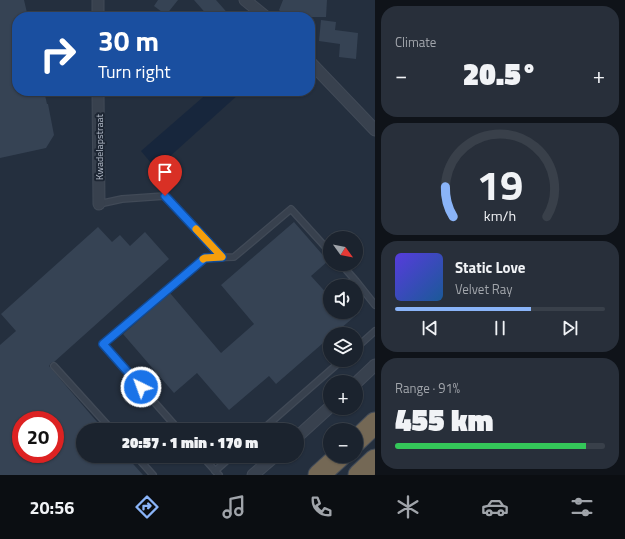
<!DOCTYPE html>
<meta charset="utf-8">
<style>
:root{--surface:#1b232e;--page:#282f3a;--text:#f1f3f6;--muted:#a0a4aa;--line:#39404a;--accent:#8ab4f8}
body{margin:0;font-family:"Titillium Web",sans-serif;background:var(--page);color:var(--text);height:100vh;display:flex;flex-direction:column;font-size:15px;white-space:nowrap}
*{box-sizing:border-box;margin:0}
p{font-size:13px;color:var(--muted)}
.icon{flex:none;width:22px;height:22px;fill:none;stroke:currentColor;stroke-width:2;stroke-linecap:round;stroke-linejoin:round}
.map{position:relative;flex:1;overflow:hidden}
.panel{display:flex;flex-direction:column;gap:6px;padding:6px;background:#0f1319;width:250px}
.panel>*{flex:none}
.banner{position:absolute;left:12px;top:12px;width:303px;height:84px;border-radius:16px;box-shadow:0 1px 3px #0004,0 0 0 1px var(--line);background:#1a4fa0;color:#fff;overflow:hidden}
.needle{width:26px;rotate:123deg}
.buttons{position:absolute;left:323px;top:231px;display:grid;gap:8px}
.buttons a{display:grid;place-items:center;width:40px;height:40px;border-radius:50%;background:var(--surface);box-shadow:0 1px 3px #0004,0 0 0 1px var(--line);font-size:20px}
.speed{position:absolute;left:12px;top:411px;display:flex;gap:8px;font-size:20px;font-weight:700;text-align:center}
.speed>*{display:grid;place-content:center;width:52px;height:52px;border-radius:50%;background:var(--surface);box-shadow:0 1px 3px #0004,0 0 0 1px var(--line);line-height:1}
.speed .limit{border:6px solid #d22;background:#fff;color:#111}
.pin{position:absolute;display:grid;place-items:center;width:34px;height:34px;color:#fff;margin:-41px -17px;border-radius:50% 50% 50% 0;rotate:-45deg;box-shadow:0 0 4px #0007}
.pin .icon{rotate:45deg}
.me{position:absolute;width:44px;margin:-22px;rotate:318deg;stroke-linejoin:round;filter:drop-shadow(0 0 3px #0008)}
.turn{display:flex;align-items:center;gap:14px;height:84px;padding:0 20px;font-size:18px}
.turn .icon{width:52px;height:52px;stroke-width:2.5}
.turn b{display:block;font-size:28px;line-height:34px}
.big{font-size:30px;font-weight:800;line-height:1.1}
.panel .tile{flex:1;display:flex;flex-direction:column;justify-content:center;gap:6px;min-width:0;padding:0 14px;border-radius:16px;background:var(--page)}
.panel .dial{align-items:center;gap:0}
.dial svg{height:104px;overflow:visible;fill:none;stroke:var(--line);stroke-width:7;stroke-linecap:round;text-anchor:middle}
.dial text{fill:var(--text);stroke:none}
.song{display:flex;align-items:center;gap:12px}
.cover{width:48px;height:48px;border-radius:6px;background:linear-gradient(135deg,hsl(250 70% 55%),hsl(210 70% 35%))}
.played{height:4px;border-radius:2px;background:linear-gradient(90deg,var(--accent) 65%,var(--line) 65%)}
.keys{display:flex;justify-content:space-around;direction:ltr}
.heat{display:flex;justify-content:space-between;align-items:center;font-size:22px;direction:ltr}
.charge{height:6px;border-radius:3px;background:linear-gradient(90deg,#34c759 91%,var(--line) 0)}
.trip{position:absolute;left:76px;top:423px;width:228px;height:40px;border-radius:20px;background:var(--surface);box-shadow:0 1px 3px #0004,0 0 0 1px var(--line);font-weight:800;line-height:40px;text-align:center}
.dock{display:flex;height:64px;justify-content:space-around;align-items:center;background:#0b0e12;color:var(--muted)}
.dock .icon{width:28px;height:28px}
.dock .on{color:var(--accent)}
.dock b{font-size:18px;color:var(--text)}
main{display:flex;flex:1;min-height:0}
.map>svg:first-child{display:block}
.water{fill:#17263c}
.building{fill:#364354;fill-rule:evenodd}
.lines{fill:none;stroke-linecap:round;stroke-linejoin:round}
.service-casing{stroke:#414a57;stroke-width:8}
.minor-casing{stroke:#414a57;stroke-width:13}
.motorway-casing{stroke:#434c59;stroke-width:23}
.service{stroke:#38414e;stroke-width:5.5}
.minor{stroke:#38414e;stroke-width:11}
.motorway{stroke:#746855;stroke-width:21}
.route-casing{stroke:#114b97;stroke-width:10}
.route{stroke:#1a73e8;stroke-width:7}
.slow{stroke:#f59e0b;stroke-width:7}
.labels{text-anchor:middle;stroke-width:4;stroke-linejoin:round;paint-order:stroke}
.street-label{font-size:10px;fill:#b4bcc9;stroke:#1d2633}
</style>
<main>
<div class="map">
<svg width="375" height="475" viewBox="0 0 375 475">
<rect width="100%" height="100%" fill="#242f3e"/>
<!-- water -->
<path class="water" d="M210,91H236L239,94L156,169L141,151Z"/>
<!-- building -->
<g class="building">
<path d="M0,0H24L28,17H17V91H44L47,104H48L54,135L46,148L0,158Z"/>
<path d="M158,0H178L166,15L154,6Z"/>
<path d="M194,0H216L231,17H209Z"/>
<path d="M283,0H327L326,17H286L279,10Z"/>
<path d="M321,20L336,22L335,30L358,33L356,59L339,57L340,44L319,41Z"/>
<path d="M294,222L328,261L311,276L330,297V312H360L334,334H330V337L276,384L269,376L229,410L197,373L174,393L123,334L170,293L221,353L254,324L221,285Z"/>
<path d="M98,227L112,242L120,235L130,246L145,232L169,259L54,362L51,363L49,366L104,430H83V456H126L143,475H0V345L16,331L1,314ZM21,420H55V454H21Z"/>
</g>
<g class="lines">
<!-- service casing -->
<g class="service-casing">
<g id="service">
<path d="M99,204L122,199L165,196L222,257"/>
<path d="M341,264L356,281L375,305"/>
<path d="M356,348L375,331"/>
<path d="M54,366L112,430"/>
<path d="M179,430L103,344L205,258L234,257L291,209L330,252"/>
<path d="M262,430L342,360"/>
<path d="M136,456L153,475"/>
<path d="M202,456L219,475"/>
<path d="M215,471L232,456"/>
</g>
</g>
<!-- minor casing -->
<g class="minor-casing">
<g id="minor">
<path d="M98,0V17"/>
<path d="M245,0L266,17"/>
<path d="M310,62L375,130"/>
<path d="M98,91L99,204"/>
<path d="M356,383L375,365"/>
<path d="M297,437L330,407"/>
<path d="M253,475L275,456"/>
</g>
</g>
<!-- motorway casing -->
<g class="motorway-casing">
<g id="motorway">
<path d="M356,441L375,423"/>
<path d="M319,475L340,456"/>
<path d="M359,475L375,460"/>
</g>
</g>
<!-- service -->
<use href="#service" class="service"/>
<!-- minor -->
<use href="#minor" class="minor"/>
<!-- motorway -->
<use href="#motorway" class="motorway"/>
</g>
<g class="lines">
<!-- route casing -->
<g class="route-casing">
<path id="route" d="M141,387L103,344L205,258L222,257L165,196"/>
</g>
<!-- route -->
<use href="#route" class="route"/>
<!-- slow -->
<path class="slow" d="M196,229L222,257L205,258L203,259"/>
</g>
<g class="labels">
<!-- street labels -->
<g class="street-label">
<text transform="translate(99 147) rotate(-90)" y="4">Kwadelapstraat</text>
</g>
</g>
</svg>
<div class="buttons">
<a><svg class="needle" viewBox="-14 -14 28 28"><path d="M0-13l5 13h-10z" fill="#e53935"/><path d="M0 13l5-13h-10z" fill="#a0a4aa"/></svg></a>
<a><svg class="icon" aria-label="sound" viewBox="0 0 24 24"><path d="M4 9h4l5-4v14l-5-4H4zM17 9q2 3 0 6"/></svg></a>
<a><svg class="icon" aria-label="layers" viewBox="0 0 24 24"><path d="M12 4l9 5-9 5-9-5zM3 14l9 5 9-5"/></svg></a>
<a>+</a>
<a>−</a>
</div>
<div class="speed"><div class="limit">20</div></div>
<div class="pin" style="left:165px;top:196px;background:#d93025"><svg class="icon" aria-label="arrive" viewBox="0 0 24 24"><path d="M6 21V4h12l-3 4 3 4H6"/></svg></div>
<svg class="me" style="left:141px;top:387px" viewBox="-20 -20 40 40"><circle r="17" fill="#1a73e8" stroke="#fff" stroke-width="3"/><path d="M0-11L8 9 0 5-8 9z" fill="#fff"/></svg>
<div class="trip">20:57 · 1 min · 170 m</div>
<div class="banner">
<div class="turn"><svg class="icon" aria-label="right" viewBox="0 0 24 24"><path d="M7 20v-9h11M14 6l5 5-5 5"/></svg><div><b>30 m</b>Turn right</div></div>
</div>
</div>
<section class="panel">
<div class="tile"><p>Climate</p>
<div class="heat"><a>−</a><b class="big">20.5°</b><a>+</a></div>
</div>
<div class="tile dial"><svg viewBox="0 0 100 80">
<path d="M14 69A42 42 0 1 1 86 69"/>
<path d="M14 69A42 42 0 0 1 8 46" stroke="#8ab4f8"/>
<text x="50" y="56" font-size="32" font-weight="700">19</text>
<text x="50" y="72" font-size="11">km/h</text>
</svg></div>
<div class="tile">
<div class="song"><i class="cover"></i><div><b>Static Love</b><p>Velvet Ray</p></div></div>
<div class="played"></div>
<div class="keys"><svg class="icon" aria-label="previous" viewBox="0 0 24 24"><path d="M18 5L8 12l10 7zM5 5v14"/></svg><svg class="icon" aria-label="pause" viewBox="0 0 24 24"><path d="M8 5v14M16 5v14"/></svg><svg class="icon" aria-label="next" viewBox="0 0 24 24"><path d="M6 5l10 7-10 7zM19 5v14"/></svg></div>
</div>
<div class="tile"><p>Range · 91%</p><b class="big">455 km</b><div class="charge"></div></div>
</section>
</main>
<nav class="dock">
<b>20:56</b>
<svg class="icon on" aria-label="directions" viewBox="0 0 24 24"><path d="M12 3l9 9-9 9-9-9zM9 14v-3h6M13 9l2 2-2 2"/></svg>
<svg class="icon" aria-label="music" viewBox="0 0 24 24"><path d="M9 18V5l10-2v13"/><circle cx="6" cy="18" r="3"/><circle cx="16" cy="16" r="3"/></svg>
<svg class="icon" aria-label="phone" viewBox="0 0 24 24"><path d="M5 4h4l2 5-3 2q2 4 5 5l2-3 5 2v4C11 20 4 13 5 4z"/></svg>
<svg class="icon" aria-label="climate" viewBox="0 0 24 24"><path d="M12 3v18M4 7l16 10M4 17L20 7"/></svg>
<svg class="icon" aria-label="car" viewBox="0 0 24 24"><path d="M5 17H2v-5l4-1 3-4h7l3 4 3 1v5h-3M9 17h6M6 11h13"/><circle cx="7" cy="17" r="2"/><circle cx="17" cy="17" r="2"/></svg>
<svg class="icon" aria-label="filters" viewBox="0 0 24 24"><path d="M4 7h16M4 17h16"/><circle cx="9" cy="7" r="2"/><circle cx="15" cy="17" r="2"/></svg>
</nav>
